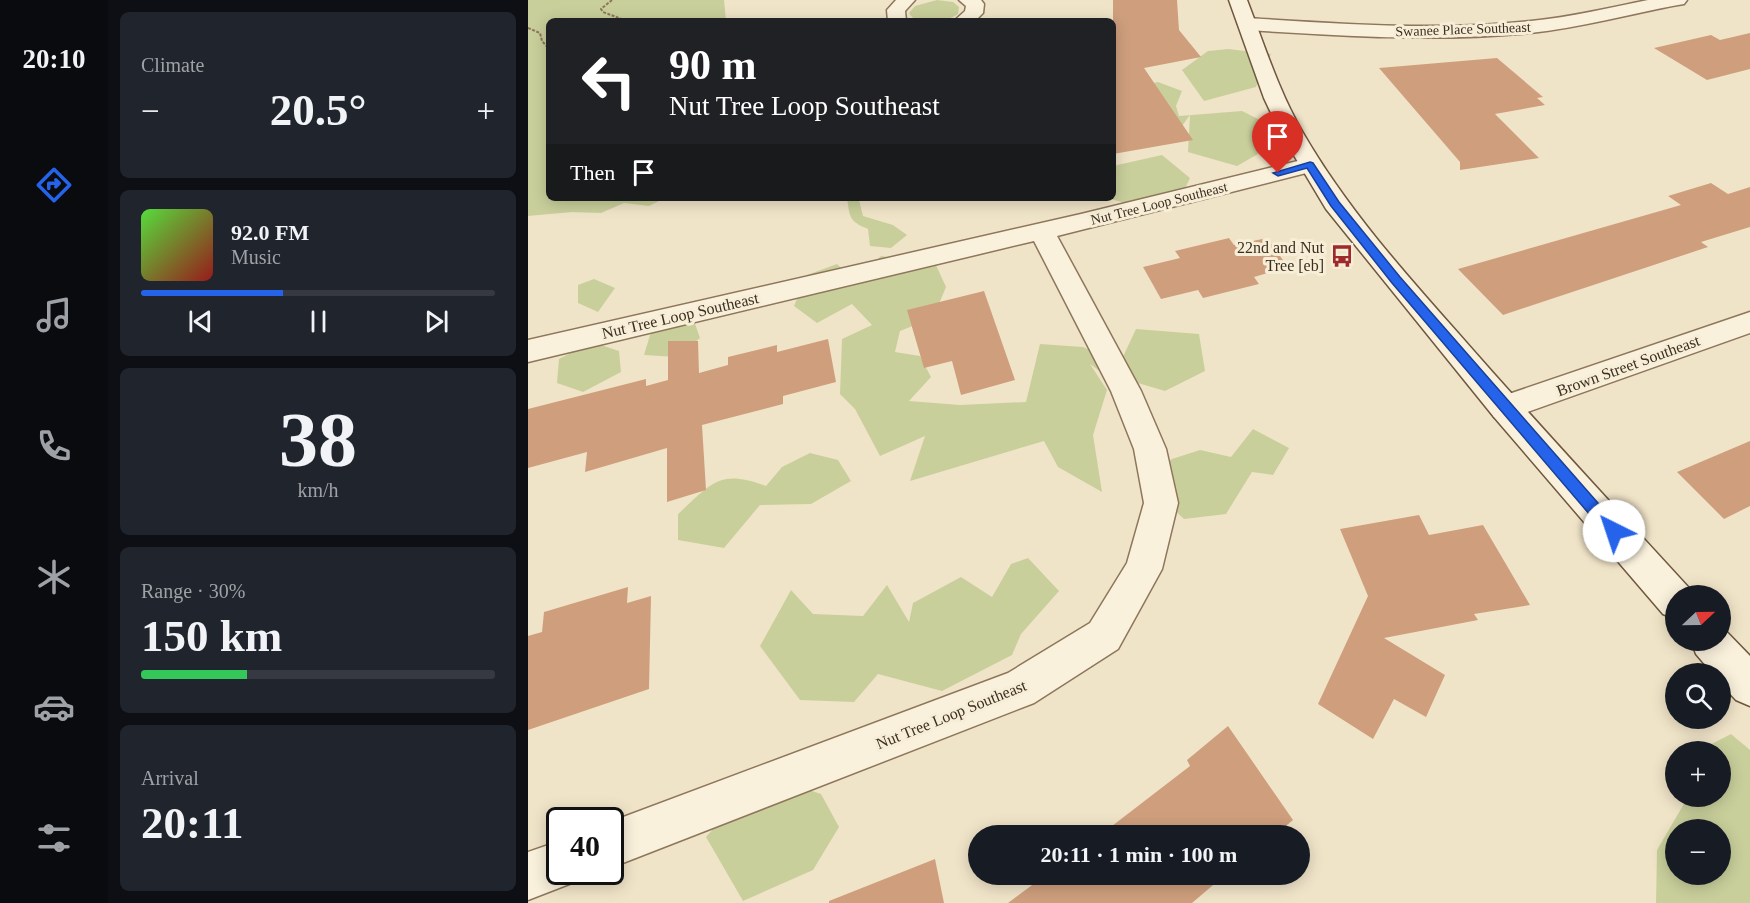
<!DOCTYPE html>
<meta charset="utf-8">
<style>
:root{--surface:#171b24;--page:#20242c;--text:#f1f3f6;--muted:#9ea1a6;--line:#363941;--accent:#2563eb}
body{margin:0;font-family:"Times New Roman",serif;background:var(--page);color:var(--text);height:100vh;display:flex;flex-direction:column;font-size:22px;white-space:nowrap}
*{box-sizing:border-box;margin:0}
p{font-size:20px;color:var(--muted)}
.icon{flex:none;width:33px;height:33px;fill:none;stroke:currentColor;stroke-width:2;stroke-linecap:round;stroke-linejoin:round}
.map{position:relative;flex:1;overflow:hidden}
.details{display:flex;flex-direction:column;gap:12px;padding:12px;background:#0d0f14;width:420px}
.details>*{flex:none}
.guide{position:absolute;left:18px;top:18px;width:570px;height:183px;border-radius:9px;box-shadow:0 3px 15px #0003;background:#202124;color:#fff;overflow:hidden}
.needle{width:39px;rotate:68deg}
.buttons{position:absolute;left:1137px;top:585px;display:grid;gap:12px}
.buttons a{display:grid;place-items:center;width:66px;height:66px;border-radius:50%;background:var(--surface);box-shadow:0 3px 15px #0003;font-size:30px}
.speed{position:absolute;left:18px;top:807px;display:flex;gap:12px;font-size:30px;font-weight:700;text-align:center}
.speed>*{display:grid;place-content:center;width:78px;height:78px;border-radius:50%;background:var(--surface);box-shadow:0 3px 15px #0003;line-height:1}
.speed .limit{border:3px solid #111;border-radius:9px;background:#fff;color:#111}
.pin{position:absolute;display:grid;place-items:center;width:51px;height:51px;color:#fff;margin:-62px -26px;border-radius:50% 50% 50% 0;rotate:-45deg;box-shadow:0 0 6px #0007}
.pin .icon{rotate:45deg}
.me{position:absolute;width:66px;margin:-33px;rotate:319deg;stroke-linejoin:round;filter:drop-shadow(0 0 4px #0008)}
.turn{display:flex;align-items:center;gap:21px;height:126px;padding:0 24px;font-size:27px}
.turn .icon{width:78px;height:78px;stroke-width:2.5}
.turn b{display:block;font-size:42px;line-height:51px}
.then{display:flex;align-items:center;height:57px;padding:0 24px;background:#0003;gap:12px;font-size:22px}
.big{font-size:45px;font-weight:800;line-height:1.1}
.details .tile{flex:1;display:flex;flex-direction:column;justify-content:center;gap:9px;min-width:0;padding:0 21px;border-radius:9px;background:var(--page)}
.details .dial{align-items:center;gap:0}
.dial b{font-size:78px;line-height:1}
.song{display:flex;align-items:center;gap:18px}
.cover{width:72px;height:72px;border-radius:9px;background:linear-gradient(135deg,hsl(110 70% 55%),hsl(0 70% 35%))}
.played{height:6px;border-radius:3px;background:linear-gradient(90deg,var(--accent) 40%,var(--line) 40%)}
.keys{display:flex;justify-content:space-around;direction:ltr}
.heat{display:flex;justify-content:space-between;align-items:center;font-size:33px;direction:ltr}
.charge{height:9px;border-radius:4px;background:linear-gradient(90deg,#34c759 30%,var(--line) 0)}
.trip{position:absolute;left:440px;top:825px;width:342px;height:60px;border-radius:30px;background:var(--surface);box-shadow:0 3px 15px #0003;font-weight:800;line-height:60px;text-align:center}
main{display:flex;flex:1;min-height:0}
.tabs{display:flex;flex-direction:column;width:108px;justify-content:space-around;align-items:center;background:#090b0e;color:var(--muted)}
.tabs .icon{width:42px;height:42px}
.tabs .on{color:var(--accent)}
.tabs b{font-size:27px;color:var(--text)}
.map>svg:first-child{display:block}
.green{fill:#c9cf9b;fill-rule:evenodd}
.building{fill:#cf9f7d}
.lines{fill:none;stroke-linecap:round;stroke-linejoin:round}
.street-casing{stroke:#8d765c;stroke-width:3}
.secondary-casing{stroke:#6f573f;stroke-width:3}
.path{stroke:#8d765c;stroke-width:2;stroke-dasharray:3 1.5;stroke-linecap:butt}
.street{fill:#faf1dc;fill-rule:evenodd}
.secondary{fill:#faf1dc;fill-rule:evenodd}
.route{fill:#2563eb;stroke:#184099;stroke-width:1.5}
.labels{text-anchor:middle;stroke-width:6;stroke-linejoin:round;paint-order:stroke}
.far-street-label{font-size:14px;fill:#3d2e20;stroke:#f7eed8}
.poi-label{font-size:16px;fill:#3d2e20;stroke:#f7eed8;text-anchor:end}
.street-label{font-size:16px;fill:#3d2e20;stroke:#f7eed8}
</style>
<main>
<nav class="tabs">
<b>20:10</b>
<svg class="icon on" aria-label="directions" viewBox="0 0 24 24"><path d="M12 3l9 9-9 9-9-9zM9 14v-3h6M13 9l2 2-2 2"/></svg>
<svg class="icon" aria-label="music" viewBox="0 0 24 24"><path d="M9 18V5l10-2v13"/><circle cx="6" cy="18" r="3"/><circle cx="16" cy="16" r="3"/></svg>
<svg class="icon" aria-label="phone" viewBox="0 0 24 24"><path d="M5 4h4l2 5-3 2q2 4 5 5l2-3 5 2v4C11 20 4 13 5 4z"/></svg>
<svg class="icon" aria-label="climate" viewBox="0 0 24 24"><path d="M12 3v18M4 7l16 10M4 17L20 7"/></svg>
<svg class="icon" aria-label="car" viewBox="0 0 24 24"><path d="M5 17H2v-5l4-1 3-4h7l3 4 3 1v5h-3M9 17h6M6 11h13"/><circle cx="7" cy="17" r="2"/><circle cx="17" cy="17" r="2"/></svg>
<svg class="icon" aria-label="filters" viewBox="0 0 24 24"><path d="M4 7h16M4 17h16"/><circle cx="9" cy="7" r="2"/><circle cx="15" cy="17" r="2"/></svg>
</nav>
<section class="details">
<div class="tile"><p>Climate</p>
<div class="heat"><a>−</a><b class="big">20.5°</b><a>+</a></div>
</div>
<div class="tile">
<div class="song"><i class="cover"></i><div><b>92.0 FM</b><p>Music</p></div></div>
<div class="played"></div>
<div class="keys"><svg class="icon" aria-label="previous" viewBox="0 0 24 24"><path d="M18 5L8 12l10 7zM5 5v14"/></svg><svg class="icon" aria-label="pause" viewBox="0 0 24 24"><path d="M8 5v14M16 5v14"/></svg><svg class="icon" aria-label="next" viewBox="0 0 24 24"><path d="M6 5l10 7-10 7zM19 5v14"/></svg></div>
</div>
<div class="tile dial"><b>38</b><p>km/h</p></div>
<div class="tile"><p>Range · 30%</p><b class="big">150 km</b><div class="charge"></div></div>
<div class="tile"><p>Arrival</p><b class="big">20:11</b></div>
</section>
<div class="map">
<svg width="1222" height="903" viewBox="0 0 1222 903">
<rect width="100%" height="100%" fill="#f0e4c8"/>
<!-- green -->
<g class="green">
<path d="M0,0H196L198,21H21V198H137L121,206L96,203L73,213L44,212L0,216Z"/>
<path d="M409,0L425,2L431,7L430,14C418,22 389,28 381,13L387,6Z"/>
<path d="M700,49L743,54L728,87L676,101L654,70L680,51Z"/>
<path d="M630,82L654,91L648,106L651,116L714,111L738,123L744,146L709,166L660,152L662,115L651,130L585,91Z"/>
<path d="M634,155L662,178L648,207L596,203L580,198H585V166Z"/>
<path d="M319,198H340L331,200L335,216L365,225L379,235L363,248L342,246L340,229C321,221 322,218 319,198Z"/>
<path d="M353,256L408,265L418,287L405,318L372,331L367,352L392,356L403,377L381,401L432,405L498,402L512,344L555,347L592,363L608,329L671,334L677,371L637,391L573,372L562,364L579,390L565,435L574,492L530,467L516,441L382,481L397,436L352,456L327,409L312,394L314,339L344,325L324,304L289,323L266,306L279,275L309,264L327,281Z"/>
<path d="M66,279L87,288L70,312L50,303V285Z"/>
<path d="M141,320L166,321L172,338L148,357L116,355L122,335Z"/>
<path d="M64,342L91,351L93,372L55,392L29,383L31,359Z"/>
<path d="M725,429L761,448L745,475L724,472L698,514L656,519L614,480L644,459L672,450L703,457Z"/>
<path d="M282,453L310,460L323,481L283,504L232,505L196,548L150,540V514C183,484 191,468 238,486L254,467Z"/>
<path d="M500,558L531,591L493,634L484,655L414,691L350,674L326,702L272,700L232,646L263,590L285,614L335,616L359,585L381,622L385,603L433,577L464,597L483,564Z"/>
<path d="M1203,734L1222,750V903H1128L1129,850L1160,797L1192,796V752L1170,751ZM1148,830H1192V874H1148Z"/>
<path d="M233,774L293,794L311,827L285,870L215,901L178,837Z"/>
</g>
<!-- building -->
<g class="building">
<path d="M585,0H649L651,30L673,57L616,68L665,140L585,154Z"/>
<path d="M1222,33V69L1179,80L1126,48L1183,35L1192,40Z"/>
<path d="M969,58L1015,97L1009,98L1017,105L967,114L1011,158L932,170V162L851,68Z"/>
<path d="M1183,183L1200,194L1222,187V227L1173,242L1180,247L975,315L930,269L1153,205L1140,196Z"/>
<path d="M701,238L706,245L739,238L760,267L726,277L731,284L675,298L670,290L633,299L615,267L652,258L647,251Z"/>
<path d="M456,291L487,380L433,395L424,361L396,368L379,310Z"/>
<path d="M300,339L308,382L255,396V404L174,425L178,490L139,502V448L57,472L59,452L0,468V409L118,379V386L140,380V341H170L171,373L200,365V357L249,345V352Z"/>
<path d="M1222,441V506L1196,519L1149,472Z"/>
<path d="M891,515L901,535L955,525L1002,605L946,614L950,620L856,638L917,675L898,717L866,699L845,739L790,704L840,596L812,529Z"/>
<path d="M100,587L99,603L123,596L121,689L0,730V636L14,632L16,612Z"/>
<path d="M700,726L765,820L746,836H571L662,766L659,760Z"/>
<path d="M407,859L416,903H301V901Z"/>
<path d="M519,874H698L664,903H480Z"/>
</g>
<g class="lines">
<!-- street casing -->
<g class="street-casing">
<g id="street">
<path d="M368,0H387L377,11L378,21H360L359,10Z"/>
<path d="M431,0H453L456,4L455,13L447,21H426L437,11L438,6Z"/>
<path d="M1120,0H1159L1156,4L1150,5C1101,14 1052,28 1002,33C908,42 813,36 719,30L712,28L710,24L712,20L719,18C813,24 909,31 1003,21C1043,17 1081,8 1120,0Z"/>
<path d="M782,158L790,160L794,165L790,170L529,236L613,391L638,449L650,503L634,569L590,649L506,703L82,868V822L480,673L562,623L599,563L616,503L606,449L583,391L506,241L0,362V340L553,214Z"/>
<path d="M1222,312V333L977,420L966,417L961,408L966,399Z"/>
<path d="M32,841V872H52L49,881L0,900V852Z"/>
</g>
</g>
<!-- secondary casing -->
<g class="secondary-casing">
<g id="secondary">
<path d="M701,0H719C736,44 751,92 775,133C818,207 874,270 930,333C1006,420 1084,504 1161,588L1165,596H1148V619L1135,614L966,417L798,209L752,132L736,98Z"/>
<path d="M1192,625L1222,656V706L1208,700L1192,683V674H1185L1168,654L1163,640H1192Z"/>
</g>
</g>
<!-- path -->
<g class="path">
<path d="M84,0L73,9L75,12L99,21"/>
<path d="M0,28L12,33L14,41L21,49"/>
</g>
<!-- street -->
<use href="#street" class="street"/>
<!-- secondary -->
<use href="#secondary" class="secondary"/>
</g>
<!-- route -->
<path class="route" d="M782,162L785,163L811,202L872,277L1091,527L1093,531L1091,536L1086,538L1080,536L864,283L803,206L779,168L750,176L745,173Z"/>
<!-- icons -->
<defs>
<g id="bus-bare" transform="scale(1.8)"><path d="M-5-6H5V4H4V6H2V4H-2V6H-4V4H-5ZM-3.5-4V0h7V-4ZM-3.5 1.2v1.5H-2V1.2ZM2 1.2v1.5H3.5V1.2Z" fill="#9e2a2b" stroke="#f7eed8" stroke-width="2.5" paint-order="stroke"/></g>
</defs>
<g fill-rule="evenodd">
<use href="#bus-bare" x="814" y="256"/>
</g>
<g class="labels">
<!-- far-street labels -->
<g class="far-street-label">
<text transform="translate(935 29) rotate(-2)" y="5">Swanee Place Southeast</text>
<text transform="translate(631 203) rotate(-14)" y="5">Nut Tree Loop Southeast</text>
</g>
<!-- poi labels -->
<g class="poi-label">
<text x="796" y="253">22nd and Nut<tspan x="796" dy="18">Tree [eb]</tspan></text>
</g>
<!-- street labels -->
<g class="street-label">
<text transform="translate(152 315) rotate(-13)" y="6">Nut Tree Loop Southeast</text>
<text transform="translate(1100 365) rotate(-20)" y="6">Brown Street Southeast</text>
<text transform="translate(423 714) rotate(-22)" y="6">Nut Tree Loop Southeast</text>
</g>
</g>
</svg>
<div class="buttons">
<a><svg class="needle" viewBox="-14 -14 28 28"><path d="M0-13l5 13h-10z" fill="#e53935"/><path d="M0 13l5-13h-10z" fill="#9ea1a6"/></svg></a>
<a><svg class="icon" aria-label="search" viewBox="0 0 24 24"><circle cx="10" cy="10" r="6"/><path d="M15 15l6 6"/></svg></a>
<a>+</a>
<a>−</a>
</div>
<div class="speed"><div class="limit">40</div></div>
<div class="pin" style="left:750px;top:173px;background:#d93025"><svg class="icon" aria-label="arrive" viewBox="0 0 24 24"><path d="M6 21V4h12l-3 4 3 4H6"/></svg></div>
<svg class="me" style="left:1086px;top:531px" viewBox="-20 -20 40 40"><circle r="19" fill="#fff"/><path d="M0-13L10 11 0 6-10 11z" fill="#2563eb"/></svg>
<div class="trip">20:11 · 1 min · 100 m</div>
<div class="guide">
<div class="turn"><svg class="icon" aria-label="left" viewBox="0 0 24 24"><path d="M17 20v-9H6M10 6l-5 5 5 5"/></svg><div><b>90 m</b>Nut Tree Loop Southeast</div></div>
<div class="then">Then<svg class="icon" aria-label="arrive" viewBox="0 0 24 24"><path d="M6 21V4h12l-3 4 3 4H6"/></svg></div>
</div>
</div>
</main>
